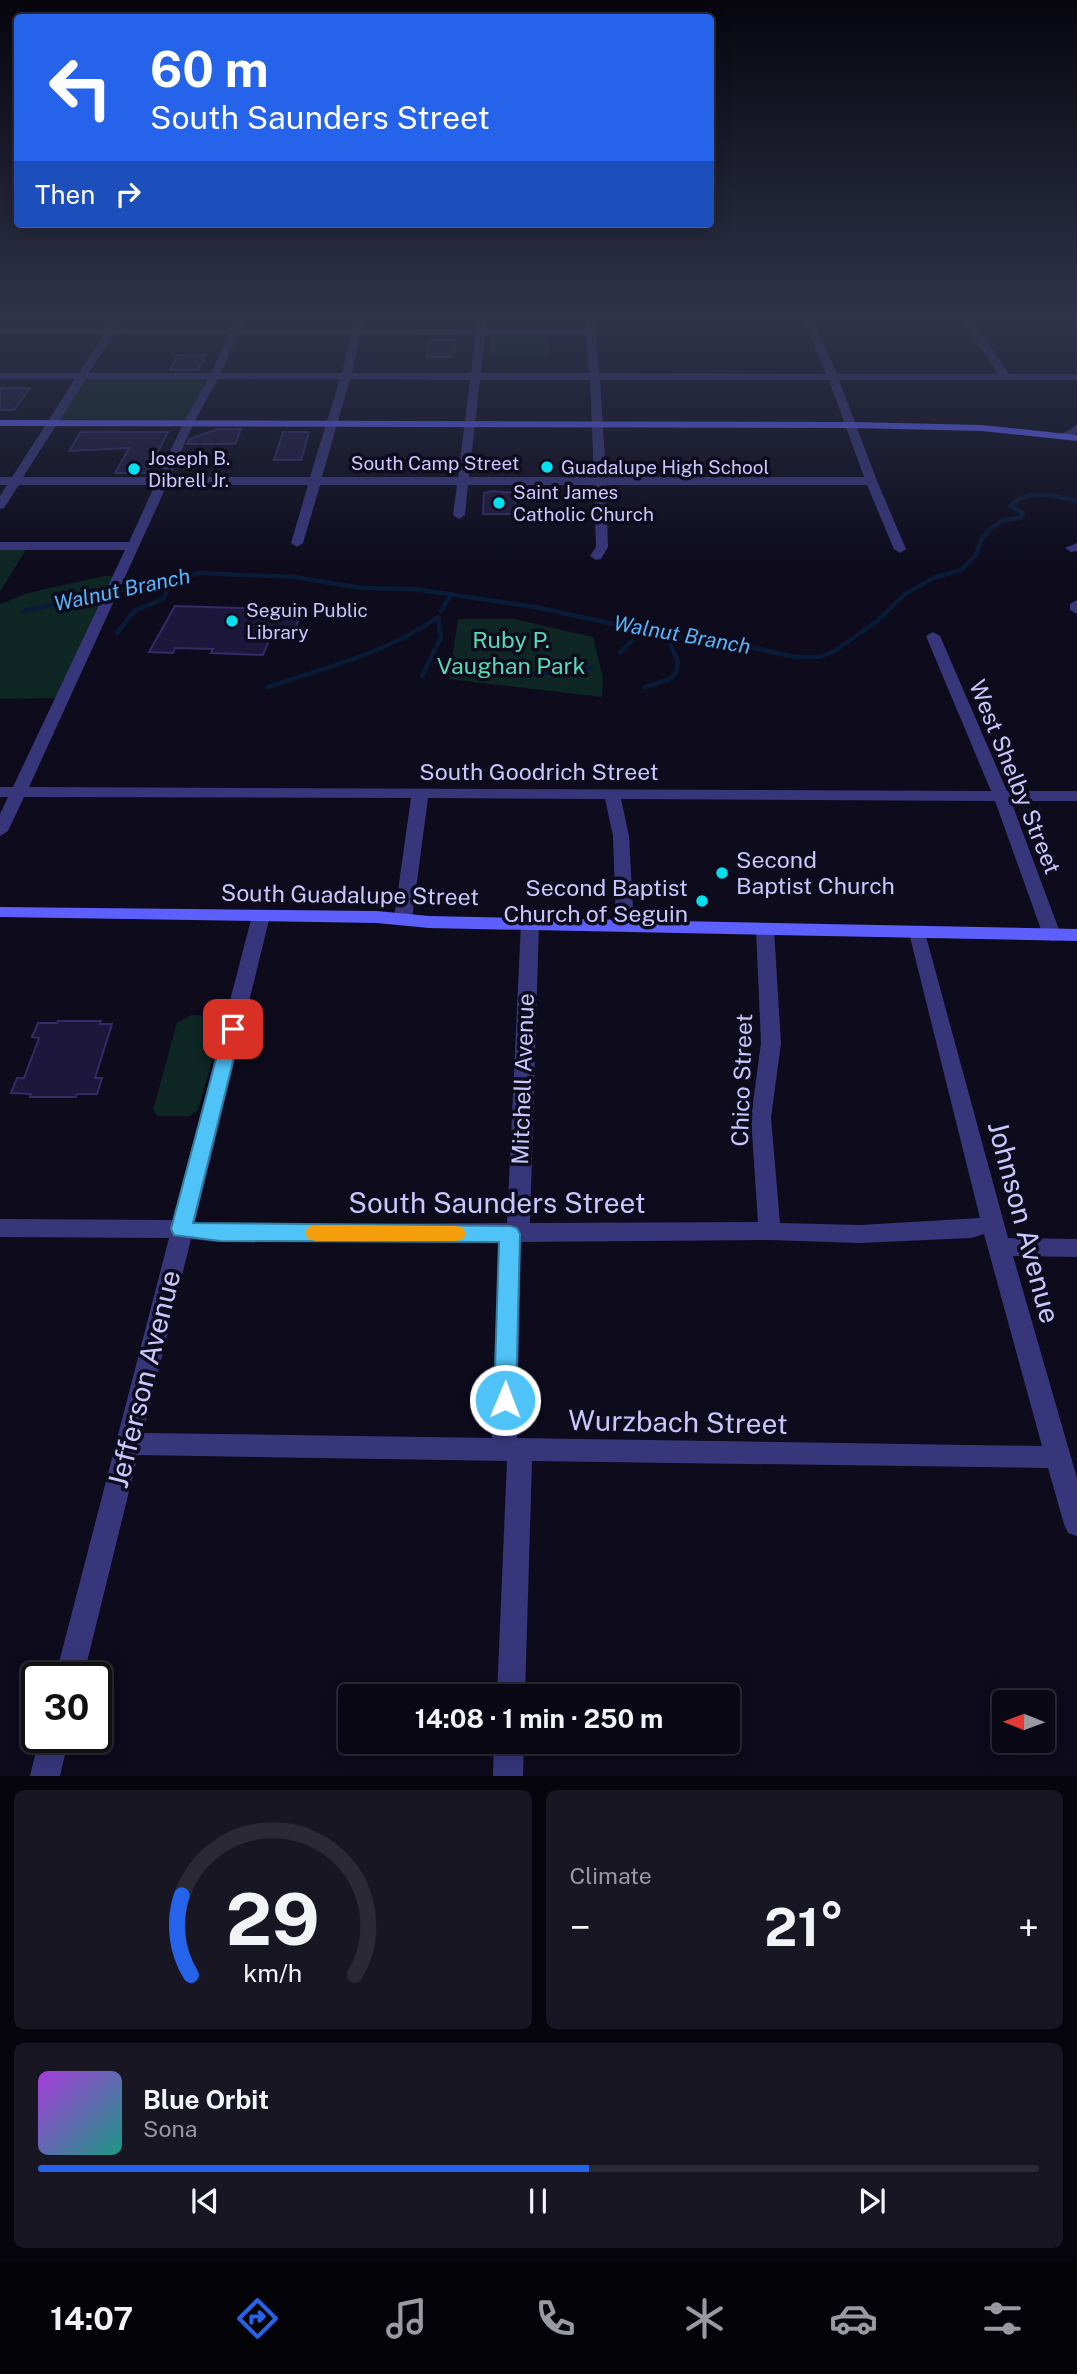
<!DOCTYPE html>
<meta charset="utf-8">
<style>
:root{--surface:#0a0815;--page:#181622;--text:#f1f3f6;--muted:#999aa0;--line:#2a2934;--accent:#2563eb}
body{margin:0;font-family:"Public Sans",sans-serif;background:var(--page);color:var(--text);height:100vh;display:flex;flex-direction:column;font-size:26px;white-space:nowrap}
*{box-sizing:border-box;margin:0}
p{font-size:23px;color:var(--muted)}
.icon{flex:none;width:38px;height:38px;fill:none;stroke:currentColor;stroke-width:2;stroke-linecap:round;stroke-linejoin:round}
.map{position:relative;height:1776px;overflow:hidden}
.side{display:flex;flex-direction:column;gap:14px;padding:14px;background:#06040c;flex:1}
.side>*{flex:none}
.guide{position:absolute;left:14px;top:14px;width:700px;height:214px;border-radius:7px;box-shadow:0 4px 18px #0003,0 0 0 2px var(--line);background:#2563eb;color:#fff;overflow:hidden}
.needle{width:46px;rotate:271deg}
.fabs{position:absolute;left:992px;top:1690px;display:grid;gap:14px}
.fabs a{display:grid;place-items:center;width:63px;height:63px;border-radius:7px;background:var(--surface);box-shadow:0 4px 18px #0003,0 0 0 2px var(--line);font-size:35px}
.speed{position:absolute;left:21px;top:1662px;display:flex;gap:14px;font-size:35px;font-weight:700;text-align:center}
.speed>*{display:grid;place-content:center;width:91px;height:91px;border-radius:50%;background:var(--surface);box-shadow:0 4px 18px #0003,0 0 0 2px var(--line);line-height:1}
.speed .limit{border:4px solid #111;border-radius:10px;background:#fff;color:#111}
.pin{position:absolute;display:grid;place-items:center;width:60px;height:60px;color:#fff;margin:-30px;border-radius:14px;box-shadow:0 4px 10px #0006}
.me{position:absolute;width:77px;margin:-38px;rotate:1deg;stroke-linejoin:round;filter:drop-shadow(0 0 5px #0008)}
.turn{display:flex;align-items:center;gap:24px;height:147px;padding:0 21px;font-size:32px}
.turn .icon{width:91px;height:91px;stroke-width:2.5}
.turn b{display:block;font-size:49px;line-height:60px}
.then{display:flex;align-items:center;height:66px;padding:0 21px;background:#0003;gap:14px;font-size:26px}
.big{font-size:52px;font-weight:700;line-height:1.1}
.side .tile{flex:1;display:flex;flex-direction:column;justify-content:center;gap:10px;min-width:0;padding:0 24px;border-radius:10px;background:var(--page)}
.side .dial{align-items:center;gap:0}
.dial svg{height:182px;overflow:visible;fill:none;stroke:var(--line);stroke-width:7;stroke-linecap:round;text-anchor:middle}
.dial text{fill:var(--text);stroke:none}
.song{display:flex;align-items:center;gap:21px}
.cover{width:84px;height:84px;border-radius:10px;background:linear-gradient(135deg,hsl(280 70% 55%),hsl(170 70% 35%))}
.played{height:7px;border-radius:4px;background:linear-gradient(90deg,var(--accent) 55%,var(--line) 55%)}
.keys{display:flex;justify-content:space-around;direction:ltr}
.heat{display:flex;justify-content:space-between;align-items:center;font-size:38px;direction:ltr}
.side .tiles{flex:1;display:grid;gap:14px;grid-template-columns:1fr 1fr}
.tile:last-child{grid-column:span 2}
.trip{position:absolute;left:338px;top:1684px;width:402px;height:70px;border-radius:7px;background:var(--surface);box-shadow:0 4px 18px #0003,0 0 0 2px var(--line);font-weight:700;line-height:70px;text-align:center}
.tabs{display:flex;height:112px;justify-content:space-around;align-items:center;background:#040308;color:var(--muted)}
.tabs .icon{width:49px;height:49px}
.tabs .on{color:var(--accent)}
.tabs b{font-size:32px;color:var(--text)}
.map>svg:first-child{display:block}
.green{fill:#0e2624}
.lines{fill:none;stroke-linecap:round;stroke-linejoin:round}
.stream{stroke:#091b37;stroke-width:4.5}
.building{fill:#1e173c;stroke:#342a68;stroke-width:2}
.street{fill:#37367b;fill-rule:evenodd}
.secondary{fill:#5e60fd;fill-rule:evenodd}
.route{fill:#4fc3f7;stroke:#337fa1;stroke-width:2}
.slow{fill:#f59e0b}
.poi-dot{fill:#02dfef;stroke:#0d0b1c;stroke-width:2.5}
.labels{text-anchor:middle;stroke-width:7;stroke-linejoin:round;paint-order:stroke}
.far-poi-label{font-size:19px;fill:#cbc6fe;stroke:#0d0b1c;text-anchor:start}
.far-street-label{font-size:19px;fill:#cbc6fe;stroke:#0d0b1c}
.far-water-label{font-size:21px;font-style:italic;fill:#56b5fd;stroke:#0d0b1c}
.park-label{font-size:23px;fill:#55dcb6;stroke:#0d0b1c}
.street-label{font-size:23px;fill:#cbc6fe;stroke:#0d0b1c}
.poi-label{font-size:23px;fill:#cbc6fe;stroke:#0d0b1c;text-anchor:start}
.near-street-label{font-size:28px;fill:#cbc6fe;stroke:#0d0b1c}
</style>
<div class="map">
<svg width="1077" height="1776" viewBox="0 0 1077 1776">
<rect width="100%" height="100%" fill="#0d0b1c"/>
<!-- green -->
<g class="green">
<path d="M548,335L549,355H488L491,336Z"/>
<path d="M215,376L188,424L51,423L81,377Z"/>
<path d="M0,546H28L0,592Z"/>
<path d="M104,576H119L63,698L0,699V604L28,593Z"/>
<path d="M458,619H514L593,637L603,678L602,697L449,679Z"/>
<path d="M191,1015L217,1016L223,1022L198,1110L190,1116H158L153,1110L177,1023Z"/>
</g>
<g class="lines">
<!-- stream -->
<g class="stream">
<path d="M23,611L200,573L294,577L361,588L414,589L535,607L674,637L727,642L795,657H819L833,652L877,621L905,594L933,578L961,570L976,555L981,540L991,528L1004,520L1020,518L1023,513L1010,506C1029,488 1054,495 1077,501"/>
<path d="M441,611L451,594"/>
<path d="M117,633L134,611L163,599L174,577"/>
<path d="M620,652L632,641"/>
<path d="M531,674L591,668"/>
<path d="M268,687C325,668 389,652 438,617L441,637L422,676"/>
<path d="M645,687L668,680L676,673L678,662L669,641L674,637"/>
</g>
</g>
<!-- building -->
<g class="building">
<path d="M429,340H456L453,357H426Z"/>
<path d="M178,355H206L198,370H170Z"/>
<path d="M0,388H30L14,410H0Z"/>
<path d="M218,429H241L235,444H187L190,439Z"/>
<path d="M81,432H168L147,473H115L129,448L69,451Z"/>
<path d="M283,432H309L301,460H274Z"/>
<path d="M493,491L516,493L515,514H483L484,493Z"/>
<path d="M175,606L302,610L293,634L272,633L263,655L211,653L213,649L175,648L173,653L149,652Z"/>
<path d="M58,1021H101L100,1024H112L95,1078H102L97,1094H77L76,1097H30L31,1094L11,1093L17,1078H24L39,1038L32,1037L38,1023H57Z"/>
</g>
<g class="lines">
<!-- street -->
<g class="street">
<path d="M236,320H245L241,329H352L355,320H363L362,329H476L478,320H486V329H586V320H594L599,373L826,374L804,320H813L837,374H998L963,320H972L1009,374H1077V380H839L877,481L906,549L900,553L894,549L867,485H606L608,547L601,559L596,560L590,556L596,547L594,485H468L465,515L459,519L453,515L457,485H320L303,543L297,547L291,543L308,485H167L29,787L991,791L926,636L933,632L940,636L1007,791H1077V801H1011L1061,935L1058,939L1052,941L1043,935L995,801L621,799L629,836L634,926L625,932L616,926L613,836L605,799L428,798L412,919L403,925L394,919L411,798L24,797L8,831L0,836V814L8,797H0V787H13L125,550H0V542H129L155,485H19L4,508L0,509V496L7,485H0V477H12L75,379H0V373H79L104,334H0V328H108L115,322L120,325L118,328L231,329ZM114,334H229L211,373H89ZM238,334H351L342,373H221ZM360,334L475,335L471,373H352ZM485,335H586L589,373H481ZM86,379H208L183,424L158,477H23ZM218,379H340L310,477H170L193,424ZM350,379L470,380L458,477H322ZM480,380H590L594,477H469ZM600,380H829L864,477H606Z"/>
<path d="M1070,320H1077V327L1074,326Z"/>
<path d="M1077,425V433L1070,438H1062V434Z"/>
<path d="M1077,543V551L1071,552L1065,548Z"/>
<path d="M1077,600V614L1070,610V604Z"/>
<path d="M261,910L270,916L195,1222L220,1224L507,1223L521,923L530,917L539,923L530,1223L758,1222L751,1118L761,1043L756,930L765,924L774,930L781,1043L771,1118L780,1223L860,1225L980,1218L909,933L912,929H924L1008,1238L1077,1239V1257L1013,1256L1077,1478V1536L1068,1533L1064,1524L1048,1468L532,1461L525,1696H497L507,1461L138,1455L83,1678H55L169,1238L0,1237V1219L173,1220L252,916ZM984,1234L1042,1446L517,1438L521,1242L770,1240L860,1243L971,1238ZM191,1239L220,1242L499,1241L492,1438L143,1433Z"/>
<path d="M39,1738H69L60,1776H30Z"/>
<path d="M494,1741H524L523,1776H493Z"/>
</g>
<!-- secondary -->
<g class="secondary">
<path d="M0,420L853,422L982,425L1077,435V441L982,431L853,428L0,426Z"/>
<path d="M0,907L377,911L429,916L1077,929V941L429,928L377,923L0,917Z"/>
</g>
</g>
<!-- sky -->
<linearGradient id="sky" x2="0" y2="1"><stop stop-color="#07060f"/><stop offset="0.56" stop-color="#2f344b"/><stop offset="1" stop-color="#2f344b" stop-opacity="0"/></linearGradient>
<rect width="1077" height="568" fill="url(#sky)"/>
<!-- route -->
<path class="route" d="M233,1023L241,1029L193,1223L510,1226L517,1228L520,1234L516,1400L513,1407L505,1410L497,1407L494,1400L499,1242L220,1241L174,1235L171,1229L224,1029Z"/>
<!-- slow -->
<path class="slow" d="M316,1225L456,1226L463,1228L466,1234L463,1239L456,1241H316L308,1239L305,1233L308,1227Z"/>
<!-- markers -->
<g class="poi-dot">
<circle cx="547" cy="467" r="7"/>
<circle cx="134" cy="469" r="7"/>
<circle cx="499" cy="503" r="7"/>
<circle cx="232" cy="621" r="7"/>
<circle cx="722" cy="873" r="7"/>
<circle cx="702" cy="901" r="7"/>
</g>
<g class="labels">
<!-- far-poi labels -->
<g class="far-poi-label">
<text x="148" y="465">Joseph B.<tspan x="148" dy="22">Dibrell Jr.</tspan></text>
<text x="561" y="474">Guadalupe High School</text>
<text x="513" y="499">Saint James<tspan x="513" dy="22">Catholic Church</tspan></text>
<text x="246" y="617">Seguin Public<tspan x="246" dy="22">Library</tspan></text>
</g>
<!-- far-street labels -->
<g class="far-street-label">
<text x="435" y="470">South Camp Street</text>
</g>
<!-- far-water labels -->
<g class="far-water-label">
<text transform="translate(122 590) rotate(-12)" y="7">Walnut Branch</text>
<text transform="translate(682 635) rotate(10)" y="7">Walnut Branch</text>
</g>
<!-- park labels -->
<g class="park-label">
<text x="511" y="648">Ruby P.<tspan x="511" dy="26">Vaughan Park</tspan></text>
</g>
<!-- street labels -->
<g class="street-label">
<text x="539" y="780">South Goodrich Street</text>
<text transform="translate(1015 777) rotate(68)" y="8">West Shelby Street</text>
<text transform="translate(350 895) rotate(1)" y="8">South Guadalupe Street</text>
<text transform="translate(523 1079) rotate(-88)" y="8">Mitchell Avenue</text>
<text transform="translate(742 1080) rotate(-88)" y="8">Chico Street</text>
</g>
<!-- poi labels -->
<g class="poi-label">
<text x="736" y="868">Second<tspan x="736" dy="26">Baptist Church</tspan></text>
<text x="688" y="896" text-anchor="end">Second Baptist<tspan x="688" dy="26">Church of Seguin</tspan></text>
</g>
<!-- near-street labels -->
<g class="near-street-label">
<text x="497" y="1213">South Saunders Street</text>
<text transform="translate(1024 1222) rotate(75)" y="10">Johnson Avenue</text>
<text transform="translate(144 1379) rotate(-76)" y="10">Jefferson Avenue</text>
<text transform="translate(678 1422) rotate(1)" y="10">Wurzbach Street</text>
</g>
</g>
</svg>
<div class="fabs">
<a><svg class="needle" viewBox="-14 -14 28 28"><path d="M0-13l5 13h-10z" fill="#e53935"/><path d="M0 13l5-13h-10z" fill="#999aa0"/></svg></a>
</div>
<div class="speed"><div class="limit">30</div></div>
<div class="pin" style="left:233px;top:1029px;background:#d93025"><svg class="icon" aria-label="arrive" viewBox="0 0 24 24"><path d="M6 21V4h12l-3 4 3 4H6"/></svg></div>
<svg class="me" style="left:505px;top:1400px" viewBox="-20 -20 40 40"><circle r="17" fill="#4fc3f7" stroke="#fff" stroke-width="3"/><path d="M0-11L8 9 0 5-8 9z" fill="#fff"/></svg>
<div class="trip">14:08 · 1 min · 250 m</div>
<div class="guide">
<div class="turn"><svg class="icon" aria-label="left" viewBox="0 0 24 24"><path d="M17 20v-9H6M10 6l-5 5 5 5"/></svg><div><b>60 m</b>South Saunders Street</div></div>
<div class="then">Then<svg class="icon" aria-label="right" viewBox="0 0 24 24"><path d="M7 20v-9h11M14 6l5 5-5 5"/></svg></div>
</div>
</div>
<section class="side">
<div class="tiles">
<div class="tile dial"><svg viewBox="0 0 100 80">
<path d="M14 69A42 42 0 1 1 86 69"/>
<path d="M14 69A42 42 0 0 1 10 34" stroke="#2563eb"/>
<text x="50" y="56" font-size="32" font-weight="700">29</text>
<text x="50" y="72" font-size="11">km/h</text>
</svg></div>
<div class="tile"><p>Climate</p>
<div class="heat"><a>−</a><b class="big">21°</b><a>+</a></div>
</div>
<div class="tile">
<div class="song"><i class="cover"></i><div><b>Blue Orbit</b><p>Sona</p></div></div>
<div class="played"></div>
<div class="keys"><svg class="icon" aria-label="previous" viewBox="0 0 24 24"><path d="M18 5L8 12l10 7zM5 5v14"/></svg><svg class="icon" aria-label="pause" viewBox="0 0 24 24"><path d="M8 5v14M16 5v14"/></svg><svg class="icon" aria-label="next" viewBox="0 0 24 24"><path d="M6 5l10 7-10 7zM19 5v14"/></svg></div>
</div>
</div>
</section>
<nav class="tabs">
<b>14:07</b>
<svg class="icon on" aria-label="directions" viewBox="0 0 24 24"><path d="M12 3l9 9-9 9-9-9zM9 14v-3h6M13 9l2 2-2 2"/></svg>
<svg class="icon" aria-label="music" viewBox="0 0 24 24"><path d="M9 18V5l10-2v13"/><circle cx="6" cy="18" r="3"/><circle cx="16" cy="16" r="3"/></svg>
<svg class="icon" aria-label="phone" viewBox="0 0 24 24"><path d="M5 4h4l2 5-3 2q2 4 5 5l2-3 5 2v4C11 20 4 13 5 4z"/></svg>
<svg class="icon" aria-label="climate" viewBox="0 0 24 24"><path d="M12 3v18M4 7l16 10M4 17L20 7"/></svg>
<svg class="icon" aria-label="car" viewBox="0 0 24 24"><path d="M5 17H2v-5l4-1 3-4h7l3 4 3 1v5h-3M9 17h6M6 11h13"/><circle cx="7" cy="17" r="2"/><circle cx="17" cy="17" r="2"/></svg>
<svg class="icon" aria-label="filters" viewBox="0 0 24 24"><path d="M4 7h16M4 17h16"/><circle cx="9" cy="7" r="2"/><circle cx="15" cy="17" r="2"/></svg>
</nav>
